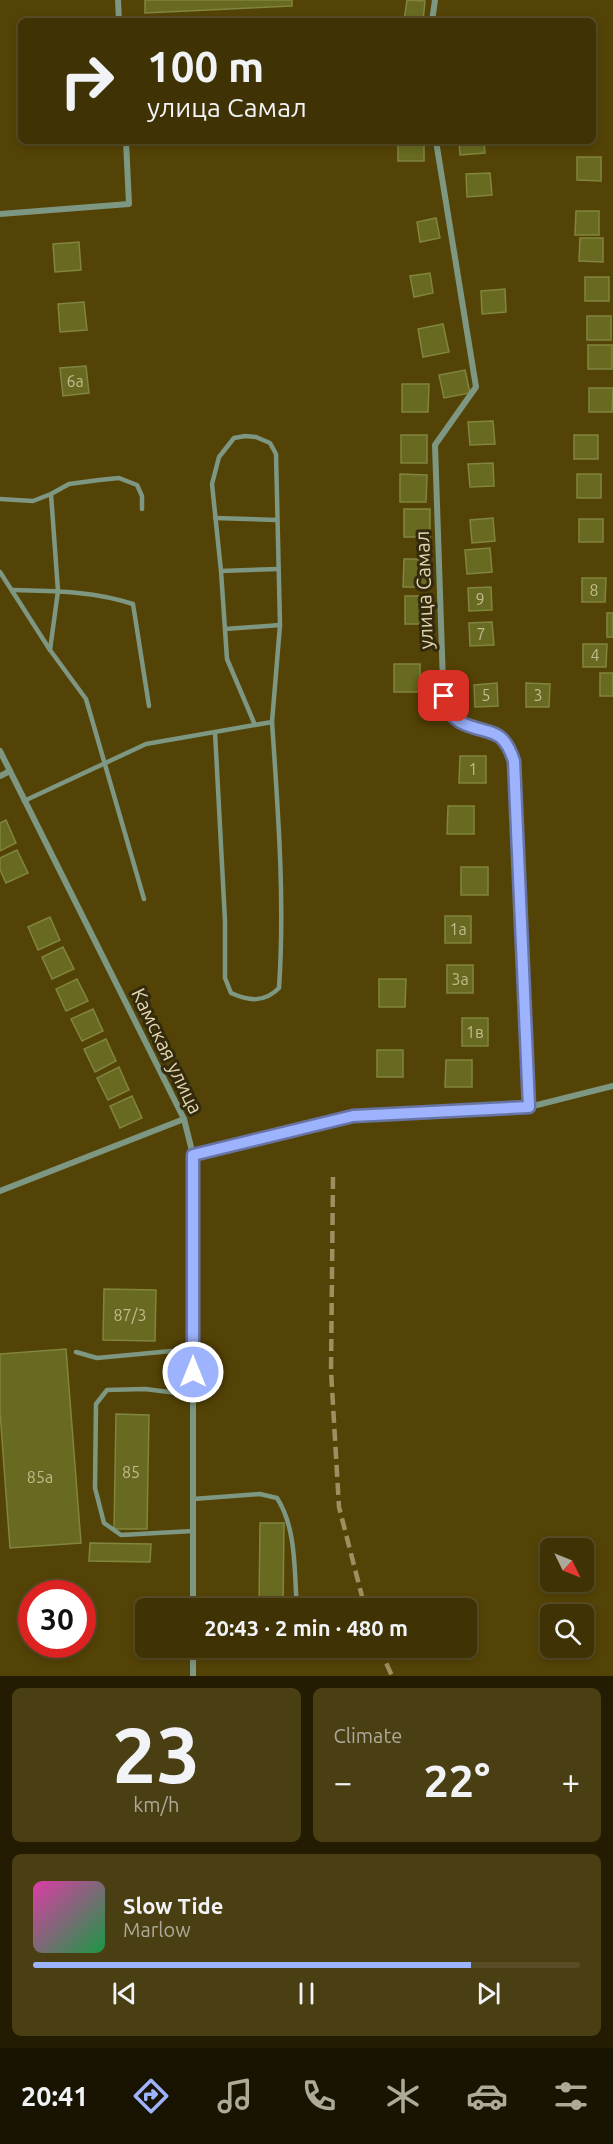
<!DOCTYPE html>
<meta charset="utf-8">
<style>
:root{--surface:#3f3204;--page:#4a3e13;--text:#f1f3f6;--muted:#adaa9a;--line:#584d26;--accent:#9eb3fd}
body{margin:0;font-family:Ubuntu,sans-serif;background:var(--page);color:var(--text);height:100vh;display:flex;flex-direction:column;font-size:22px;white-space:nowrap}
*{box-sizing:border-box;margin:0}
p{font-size:20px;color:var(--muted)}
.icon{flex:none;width:33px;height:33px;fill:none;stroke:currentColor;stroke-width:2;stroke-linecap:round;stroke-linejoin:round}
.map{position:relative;height:1676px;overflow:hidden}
.side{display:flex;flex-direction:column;gap:12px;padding:12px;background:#231c02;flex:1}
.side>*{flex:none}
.banner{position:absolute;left:18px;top:18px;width:578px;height:126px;border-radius:9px;box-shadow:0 3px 9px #0003,0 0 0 2px var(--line);background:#3f3204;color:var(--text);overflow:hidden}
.needle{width:39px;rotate:133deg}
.fabs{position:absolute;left:540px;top:1538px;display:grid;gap:12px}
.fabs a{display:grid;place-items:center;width:54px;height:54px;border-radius:9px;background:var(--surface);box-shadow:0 3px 9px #0003,0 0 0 2px var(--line);font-size:30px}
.speed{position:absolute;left:18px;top:1580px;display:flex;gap:12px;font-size:30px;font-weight:700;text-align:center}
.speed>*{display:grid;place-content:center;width:78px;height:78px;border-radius:50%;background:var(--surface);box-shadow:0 3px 9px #0003,0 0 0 2px var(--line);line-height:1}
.speed .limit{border:9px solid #d22;background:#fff;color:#111}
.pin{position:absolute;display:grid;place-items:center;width:51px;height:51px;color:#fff;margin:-26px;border-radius:12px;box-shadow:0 3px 9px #0006}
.me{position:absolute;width:66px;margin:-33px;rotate:0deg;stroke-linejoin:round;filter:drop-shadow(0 0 4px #0008)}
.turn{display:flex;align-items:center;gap:21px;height:126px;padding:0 30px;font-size:27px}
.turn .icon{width:78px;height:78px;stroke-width:2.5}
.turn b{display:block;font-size:42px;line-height:51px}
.big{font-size:45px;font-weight:700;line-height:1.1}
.side .card{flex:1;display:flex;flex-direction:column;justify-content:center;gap:9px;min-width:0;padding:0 21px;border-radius:9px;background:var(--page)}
.side .dial{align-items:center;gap:0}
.dial b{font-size:78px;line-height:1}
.song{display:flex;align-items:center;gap:18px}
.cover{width:72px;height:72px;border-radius:9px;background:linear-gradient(135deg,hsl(320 70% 55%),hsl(140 70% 35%))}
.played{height:6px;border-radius:3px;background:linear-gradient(90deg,var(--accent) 80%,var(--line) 80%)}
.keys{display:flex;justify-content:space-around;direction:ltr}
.heat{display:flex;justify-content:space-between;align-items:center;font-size:33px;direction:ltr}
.side .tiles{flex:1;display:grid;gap:12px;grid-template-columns:1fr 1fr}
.card:last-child{grid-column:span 2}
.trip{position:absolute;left:135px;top:1598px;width:342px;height:60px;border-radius:9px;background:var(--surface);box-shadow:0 3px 9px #0003,0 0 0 2px var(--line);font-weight:700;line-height:60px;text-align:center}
.tab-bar{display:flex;height:96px;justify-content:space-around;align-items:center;background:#191402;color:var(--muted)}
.tab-bar .icon{width:42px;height:42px}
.tab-bar .current{color:var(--accent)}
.tab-bar b{font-size:27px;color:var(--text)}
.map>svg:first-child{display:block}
.building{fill:#676a20;stroke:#81853d;stroke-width:1.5}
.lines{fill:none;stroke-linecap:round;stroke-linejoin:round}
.service{stroke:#7d9782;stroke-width:4.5}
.minor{stroke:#7d9782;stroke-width:6}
.rail{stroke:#9e8f60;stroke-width:4.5;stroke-dasharray:12 6;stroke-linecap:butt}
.route-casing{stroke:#6774a4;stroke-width:15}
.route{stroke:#9eb3fd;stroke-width:10}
.labels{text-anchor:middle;stroke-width:6;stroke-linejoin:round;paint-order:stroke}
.number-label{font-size:16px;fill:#c3bb8e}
.street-label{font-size:20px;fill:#e2d6b3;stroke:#342a0c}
</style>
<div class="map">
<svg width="613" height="1676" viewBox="0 0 613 1676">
<rect width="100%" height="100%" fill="#544306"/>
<!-- building -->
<g class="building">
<path d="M145,0H292V6L145,13Z"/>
<path d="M407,0L425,1L423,21H404Z"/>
<rect x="398" y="141" width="26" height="20"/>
<path d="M459,141H484L485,153L460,155Z"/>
<path d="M577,157H601V181L577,180Z"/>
<path d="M490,173L492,195L467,197L466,174Z"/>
<path d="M576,211H599V235H575Z"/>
<path d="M436,218L440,238L420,242L417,222Z"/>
<path d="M580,238H603V262L579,261Z"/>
<path d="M79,242L81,270L55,272L53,244Z"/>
<path d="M430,273L433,293L414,297L410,276Z"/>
<rect x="585" y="277" width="24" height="24"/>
<path d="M505,289L506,312L482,314L481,291Z"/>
<path d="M84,302L87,330L60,332L58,304Z"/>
<rect x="587" y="316" width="24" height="24"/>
<path d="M443,324L449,352L423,357L418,329Z"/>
<rect x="588" y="345" width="24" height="24"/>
<path d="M86,366L89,393L63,396L60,368Z"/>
<path d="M465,370L470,393L444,398L439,375Z"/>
<path d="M402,384H429L428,412H402Z"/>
<path d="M589,388H613L612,412H589Z"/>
<path d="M493,421L495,444L470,445L468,422Z"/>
<rect x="401" y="435" width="26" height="28"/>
<rect x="574" y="435" width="24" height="24"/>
<path d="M493,463L494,486L470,487L468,464Z"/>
<path d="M400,474L427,475L426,502H400Z"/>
<rect x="577" y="474" width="24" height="24"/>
<rect x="404" y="509" width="26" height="28"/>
<path d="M493,518L495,541L472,543L470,520Z"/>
<rect x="579" y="519" width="24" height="23"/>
<path d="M490,548L492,572L467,574L465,550Z"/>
<path d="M404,559H430V587H403Z"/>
<path d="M582,578H606L605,602H582Z"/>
<path d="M491,587L492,610L469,611L468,588Z"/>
<rect x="405" y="596" width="26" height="28"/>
<rect x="607" y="613" width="6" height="24"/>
<path d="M492,622L494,645L470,646L469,623Z"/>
<path d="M583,644H607L606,667H583Z"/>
<rect x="394" y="664" width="26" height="28"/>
<rect x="600" y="673" width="13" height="23"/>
<path d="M497,683L498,706L475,707L474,685Z"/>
<path d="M526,683L550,684L549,707H526Z"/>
<path d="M460,756H486V783H459Z"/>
<path d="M448,806H474V834H447Z"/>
<path d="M6,820L16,843L0,851V823Z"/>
<path d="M17,850L28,873L6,883L0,870V858Z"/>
<rect x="461" y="867" width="27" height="28"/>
<rect x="445" y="916" width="26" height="27"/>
<path d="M50,917L60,940L38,950L28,927Z"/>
<path d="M63,947L74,969L52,979L42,957Z"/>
<rect x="447" y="965" width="26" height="28"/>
<path d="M77,979L88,1001L66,1011L56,989Z"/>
<path d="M379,979H406L405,1007H379Z"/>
<path d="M93,1009L103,1031L82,1041L71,1019Z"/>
<rect x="462" y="1018" width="26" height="28"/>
<path d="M106,1039L116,1061L95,1072L84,1049Z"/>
<rect x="377" y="1050" width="26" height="27"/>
<path d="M446,1060H472V1087H445Z"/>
<path d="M119,1067L129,1090L108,1100L97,1078Z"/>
<path d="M132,1096L142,1118L120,1128L110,1106Z"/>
<path d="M104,1289L156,1290L155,1341L103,1340Z"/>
<path d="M66,1349L81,1543L10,1548L0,1412V1354Z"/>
<path d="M116,1414L149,1415L147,1529H114Z"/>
<path d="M260,1523H284L283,1608H259Z"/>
<path d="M90,1543L151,1544L150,1562L89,1561Z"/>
</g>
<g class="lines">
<!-- service -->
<g class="service">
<path d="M0,499L33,501L51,494L69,484L99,480L119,478L137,485L142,496V509"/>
<path d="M215,518L277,520"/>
<path d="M221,571L278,569"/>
<path d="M0,572L50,650L86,699L144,899"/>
<path d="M13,590C54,591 94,591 133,604L149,706"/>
<path d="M225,629L280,625"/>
<path d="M50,650L58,591L51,494"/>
<path d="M215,732L225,921V978L231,993C249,1001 264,1003 279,988C285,900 278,811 272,722"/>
<path d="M24,801L146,744L272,722L280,625L276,454L270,443L256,437L245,436L234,438L219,457L212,484L221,571L227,659L255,725"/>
<path d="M76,1352L97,1358L193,1349"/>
<path d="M193,1395L145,1389L107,1390L96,1404L95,1488L104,1523L121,1535L193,1531"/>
<path d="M193,1499L260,1494L277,1498C297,1529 294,1572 297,1608"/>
</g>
<!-- minor -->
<g class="minor">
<path d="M118,0L119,21"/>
<path d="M432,21L435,0"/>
<path d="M0,214L129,204L126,141"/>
<path d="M0,751L184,1119L193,1155V1608"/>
<path d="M0,776L10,771"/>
<path d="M529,1107L613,1086"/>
<path d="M193,1155L353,1116L529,1107L514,761C503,724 487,736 460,722C455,719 450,713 446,709L443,683L435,445L476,387L436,141"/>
<path d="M0,1191L184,1119"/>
<path d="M193,1676V1647"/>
</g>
<!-- rail -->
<g class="rail">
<path d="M333,1177L331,1371L339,1507L365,1608"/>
<path d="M379,1647L392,1676"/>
</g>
</g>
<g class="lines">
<!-- route casing -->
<g class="route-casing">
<path id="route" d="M193,1372V1155L353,1116L529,1107L514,761C502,724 487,736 460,722C455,719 450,713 446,709L444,696"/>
</g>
<!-- route -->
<use href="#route" class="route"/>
</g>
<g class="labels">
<!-- number labels -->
<g class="number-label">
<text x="75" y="387">6а</text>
<text x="594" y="596">8</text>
<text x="480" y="605">9</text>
<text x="481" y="640">7</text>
<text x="595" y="661">4</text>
<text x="486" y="701">5</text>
<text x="538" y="701">3</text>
<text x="473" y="775">1</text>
<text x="458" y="935">1а</text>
<text x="460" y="985">3а</text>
<text x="475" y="1038">1в</text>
<text x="130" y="1321">87/3</text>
<text x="131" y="1478">85</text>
<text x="40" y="1483">85а</text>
</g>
<!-- street labels -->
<g class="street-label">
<text transform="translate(424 590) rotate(-92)" y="7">улица Самал</text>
<text transform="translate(167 1051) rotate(64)" y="7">Камская улица</text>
</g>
</g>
</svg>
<div class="fabs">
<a><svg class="needle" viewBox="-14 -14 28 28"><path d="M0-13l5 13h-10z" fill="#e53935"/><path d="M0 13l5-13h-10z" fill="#adaa9a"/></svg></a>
<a><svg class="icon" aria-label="search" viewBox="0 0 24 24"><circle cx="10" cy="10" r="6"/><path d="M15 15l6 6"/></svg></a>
</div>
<div class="speed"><div class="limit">30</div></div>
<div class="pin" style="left:444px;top:696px;background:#d93025"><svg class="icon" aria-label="arrive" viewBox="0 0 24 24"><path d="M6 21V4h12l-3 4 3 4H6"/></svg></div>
<svg class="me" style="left:193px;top:1372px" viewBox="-20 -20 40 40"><circle r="17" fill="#9eb3fd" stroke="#fff" stroke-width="3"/><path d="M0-11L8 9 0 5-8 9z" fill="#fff"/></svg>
<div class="trip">20:43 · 2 min · 480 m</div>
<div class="banner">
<div class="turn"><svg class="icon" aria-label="right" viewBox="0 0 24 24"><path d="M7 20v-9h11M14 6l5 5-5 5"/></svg><div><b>100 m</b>улица Самал</div></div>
</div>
</div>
<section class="side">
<div class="tiles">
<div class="card dial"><b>23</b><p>km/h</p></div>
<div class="card"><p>Climate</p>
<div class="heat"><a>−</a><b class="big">22°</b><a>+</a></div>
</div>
<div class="card">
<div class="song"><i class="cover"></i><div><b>Slow Tide</b><p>Marlow</p></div></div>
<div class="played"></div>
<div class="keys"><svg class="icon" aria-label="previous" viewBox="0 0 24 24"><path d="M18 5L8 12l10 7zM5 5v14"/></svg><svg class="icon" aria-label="pause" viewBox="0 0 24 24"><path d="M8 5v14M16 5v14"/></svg><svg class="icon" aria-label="next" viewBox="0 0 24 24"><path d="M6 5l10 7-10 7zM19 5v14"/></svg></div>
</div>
</div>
</section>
<nav class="tab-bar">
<b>20:41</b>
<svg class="icon current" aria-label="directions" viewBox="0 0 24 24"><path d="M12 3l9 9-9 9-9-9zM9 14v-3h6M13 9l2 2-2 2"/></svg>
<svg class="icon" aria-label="music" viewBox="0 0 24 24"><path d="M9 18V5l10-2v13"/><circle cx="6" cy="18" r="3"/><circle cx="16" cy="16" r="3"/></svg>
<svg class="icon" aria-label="phone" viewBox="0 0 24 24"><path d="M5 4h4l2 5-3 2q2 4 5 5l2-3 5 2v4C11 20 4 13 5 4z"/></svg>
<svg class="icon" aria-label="climate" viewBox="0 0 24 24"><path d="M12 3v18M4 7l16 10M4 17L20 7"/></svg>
<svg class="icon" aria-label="car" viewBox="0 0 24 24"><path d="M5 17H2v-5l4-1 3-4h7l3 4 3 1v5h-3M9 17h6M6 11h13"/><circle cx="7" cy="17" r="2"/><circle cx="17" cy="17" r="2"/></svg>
<svg class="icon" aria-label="filters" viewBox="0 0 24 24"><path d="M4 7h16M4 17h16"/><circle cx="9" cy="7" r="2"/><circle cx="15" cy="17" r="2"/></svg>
</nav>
